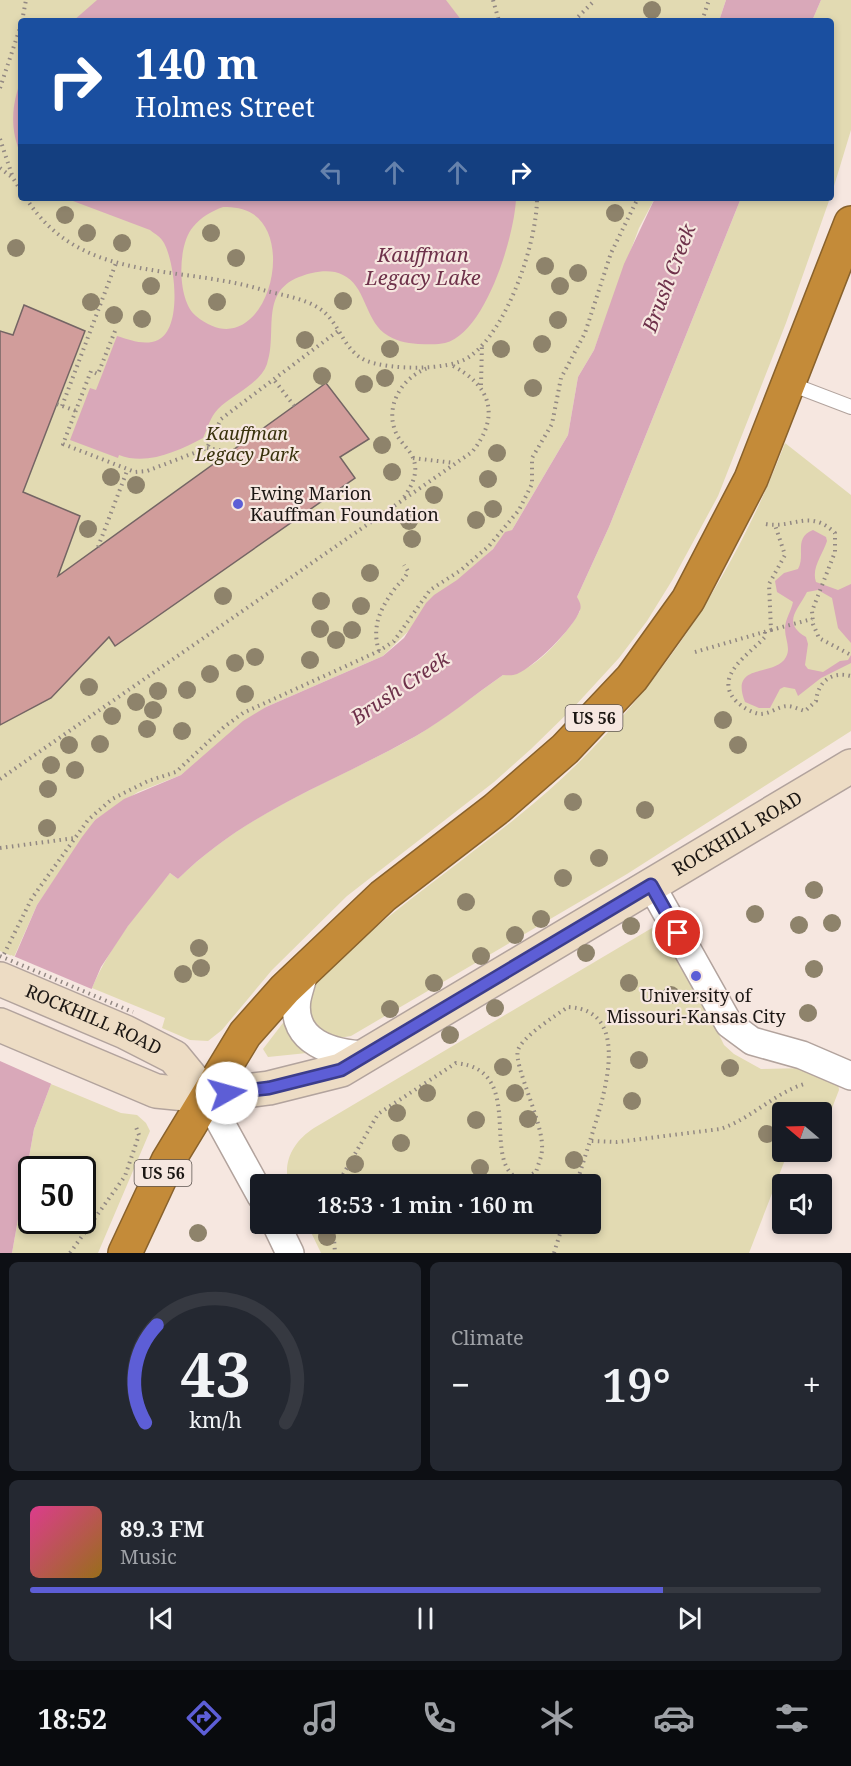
<!DOCTYPE html>
<meta charset="utf-8">
<style>
:root{--surface:#171b24;--page:#242831;--text:#f1f3f6;--muted:#9ea1a6;--line:#363941;--accent:#5d5ed6}
body{margin:0;font-family:"Noto Serif",serif;background:var(--page);color:var(--text);height:100vh;display:flex;flex-direction:column;font-size:22px;white-space:nowrap}
*{box-sizing:border-box;margin:0}
p{font-size:20px;color:var(--muted)}
.icon{flex:none;width:33px;height:33px;fill:none;stroke:currentColor;stroke-width:2;stroke-linecap:round;stroke-linejoin:round}
.map{position:relative;height:1253px;overflow:hidden}
.drawer{display:flex;flex-direction:column;gap:9px;padding:9px;background:#0d0f14;flex:1}
.drawer>*{flex:none}
.banner{position:absolute;left:18px;top:18px;width:816px;height:183px;border-radius:6px;box-shadow:0 3px 9px #0003;background:#1a4fa0;color:#fff;overflow:hidden}
.needle{width:39px;rotate:289deg}
.tools{position:absolute;left:772px;top:1102px;display:grid;gap:12px}
.tools a{display:grid;place-items:center;width:60px;height:60px;border-radius:6px;background:var(--surface);box-shadow:0 3px 9px #0003;font-size:30px}
.speed{position:absolute;left:18px;top:1156px;display:flex;gap:12px;font-size:30px;font-weight:700;text-align:center}
.speed>*{display:grid;place-content:center;width:78px;height:78px;border-radius:50%;background:var(--surface);box-shadow:0 3px 9px #0003;line-height:1}
.speed .limit{border:3px solid #111;border-radius:9px;background:#fff;color:#111}
.pin{position:absolute;display:grid;place-items:center;width:51px;height:51px;color:#fff;margin:-26px;border:3px solid #fff;border-radius:50%;box-shadow:0 2px 6px #0007}
.me{position:absolute;width:66px;margin:-33px;rotate:83deg;stroke-linejoin:round;filter:drop-shadow(0 0 4px #0008)}
.turn{display:flex;align-items:center;gap:21px;height:126px;padding:0 18px;font-size:27px}
.turn .icon{width:78px;height:78px;stroke-width:2.5}
.turn b{display:block;font-size:42px;line-height:51px}
.lanes{display:flex;align-items:center;height:57px;padding:0 18px;background:#0003;justify-content:center;gap:30px;direction:ltr}
.lanes .off{opacity:.35}
.big{font-size:45px;font-weight:600;line-height:1.1}
.drawer .tile{flex:1;display:flex;flex-direction:column;justify-content:center;gap:9px;min-width:0;padding:0 21px;border-radius:9px;background:var(--page)}
.drawer .dial{align-items:center;gap:0}
.dial svg{height:156px;overflow:visible;fill:none;stroke:var(--line);stroke-width:7;stroke-linecap:round;text-anchor:middle}
.dial text{fill:var(--text);stroke:none}
.song{display:flex;align-items:center;gap:18px}
.cover{width:72px;height:72px;border-radius:9px;background:linear-gradient(135deg,hsl(330 70% 55%),hsl(40 70% 35%))}
.played{height:6px;border-radius:3px;background:linear-gradient(90deg,var(--accent) 80%,var(--line) 80%)}
.keys{display:flex;justify-content:space-around;direction:ltr}
.heat{display:flex;justify-content:space-between;align-items:center;font-size:33px;direction:ltr}
.drawer .tiles{flex:1;display:grid;gap:9px;grid-template-columns:1fr 1fr}
.tile:last-child{grid-column:span 2}
.trip{position:absolute;left:250px;top:1174px;width:351px;height:60px;border-radius:6px;background:var(--surface);box-shadow:0 3px 9px #0003;font-weight:600;line-height:60px;text-align:center}
.menu{display:flex;height:96px;justify-content:space-around;align-items:center;background:#090b0e;color:var(--muted)}
.menu .icon{width:42px;height:42px}
.menu .on{color:var(--accent)}
.menu b{font-size:27px;color:var(--text)}
.map>svg:first-child{display:block}
.green{fill:#e2dab2;fill-rule:evenodd}
.water{fill:#d9a8b9;fill-rule:evenodd}
.pier{fill:#f6e7e0}
.building{fill:#d19d9b;stroke:#746564;stroke-width:1.5}
.lines{fill:none;stroke-linecap:round;stroke-linejoin:round}
.lane-casing{stroke:#b2a39d;stroke-width:16}
.street-casing{stroke:#b2a39d;stroke-width:30}
.secondary-casing{stroke:#b2a39d;stroke-width:36}
.highway-casing{stroke:#89622c;stroke-width:36}
.path{stroke:#928883;stroke-width:4;stroke-dasharray:1.5 4.5;stroke-linecap:butt}
.lane{stroke:#fff;stroke-width:14}
.street{stroke:#fff;stroke-width:27}
.secondary{stroke:#eddcc4;stroke-width:33}
.highway{stroke:#c48b39;stroke-width:33}
.path-bridge{stroke:#928883;stroke-width:4;stroke-dasharray:1.5 4.5;stroke-linecap:butt}
.tree{fill:#8e836b}
.route-casing{stroke:#3c3d8b;stroke-width:15}
.route{stroke:#5d5ed6;stroke-width:10}
.poi-dot{fill:#5d5ed6;stroke:#f6e7e0;stroke-width:2}
.labels{text-anchor:middle;stroke-width:4.5;stroke-linejoin:round;paint-order:stroke}
.shield{fill:#f6e7e0;stroke:#5d5550;stroke-width:1.5}
.shield-label{font-size:16px;font-weight:bold;fill:#1b1613}
.park-label{font-size:18px;font-style:italic;fill:#39320c;stroke:#f6e7e0}
.poi-label{font-size:18px;fill:#1b1613;stroke:#f6e7e0;text-anchor:start}
.street-label{font-size:18px;fill:#1b1613;stroke:#f6e7e0}
.water-label{font-size:20px;font-style:italic;fill:#6e314a;stroke:#f6e7e0}
</style>
<div class="map">
<svg width="851" height="1253" viewBox="0 0 851 1253">
<rect width="100%" height="100%" fill="#f6e7e0"/>
<!-- green -->
<g class="green">
<path d="M0,0H726L719,21H21V198H655L639,228L594,350L578,377L568,435L512,530L383,656L266,707L181,775L138,792L95,820L37,905L14,957L0,951Z"/>
<path d="M821,0H851V130L831,196V21H812Z"/>
<path d="M741,198H830L786,323L718,496L673,579L647,621L619,658L574,707L531,749L494,782L347,896L272,970L222,1030L208,1041L190,1040L162,1028L165,1018L92,988C110,946 140,908 170,873L178,879C249,809 333,783 416,736C446,718 474,695 503,675C531,677 567,634 580,611L577,597L609,527Z"/>
<path d="M785,443L851,495V731L627,874L351,1036L339,1038L323,1033L309,1014L310,992L316,982C377,920 449,872 516,818C639,720 729,590 785,443Z"/>
<path d="M657,925L706,1008L724,1045L734,1054L761,1069L806,1068L838,1082L839,1090L822,1134V1113H783V1152H788L749,1253H321L307,1224H591V1185H289C282,1161 294,1141 314,1128Z"/>
<path d="M286,1019L307,1048V1053L268,1057L263,1049Z"/>
<path d="M51,1084L121,1113L137,1115L146,1123L150,1131L98,1253H12L34,1129ZM32,1170H82V1221H32Z"/>
</g>
<!-- water -->
<g class="water">
<path d="M97,0H446L462,21H73Z"/>
<path d="M726,0H821L812,21H719Z"/>
<path d="M21,80V155C10,130 11,106 21,80Z"/>
<path d="M65,198H516C515,234 486,333 445,343C437,345 427,344 418,344C406,343 395,341 384,333C365,318 365,285 343,275C330,268 312,272 299,277C259,293 278,333 267,364C260,384 232,395 218,409C210,417 208,428 203,438C178,451 147,466 119,455L118,458L70,440L90,388L96,390L117,336C130,340 145,346 158,340C183,328 175,263 164,243C161,237 155,234 150,230ZM223,207C234,207 244,208 253,214C299,244 260,369 196,316C177,301 177,245 193,227C201,217 212,211 223,207Z"/>
<path d="M655,198H741L609,527L577,597C579,601 582,605 580,610C574,628 534,667 517,674C512,676 507,675 503,675C474,695 446,719 416,736C333,783 248,810 178,879L170,873L128,926L101,967L51,1084L34,1129L12,1253H0V991L37,905L82,837L95,820L124,799L181,775L243,721L266,707L383,656L404,638L426,603L434,595L457,580L493,549L505,532L512,530L568,435L578,377L594,350L624,264Z"/>
<path d="M813,530L826,537L827,541C823,554 811,568 816,582L838,590L851,584V643L838,628L832,598L818,590L807,592C797,611 782,623 806,637L808,644L805,665L808,669L823,672L840,661L848,660L851,655V663L821,678L798,696L795,689L784,687L780,689L770,708H759L745,702C729,661 775,678 786,657C791,648 785,639 785,629C785,619 791,612 793,602L777,592L775,581L784,573L798,569C806,555 793,538 813,530Z"/>
</g>
<!-- pier -->
<path class="pier" d="M11,955L94,990L54,1085L0,1061V983Z"/>
<!-- building -->
<path class="building" d="M24,305L85,331L23,492L80,516L58,576L326,383L369,439L340,457L355,478L115,646L109,637L51,698L0,725V331L13,335Z"/>
<g class="lines">
<!-- lane casing -->
<g class="lane-casing">
<path id="lane" d="M788,383L851,407"/>
</g>
<!-- street casing -->
<g class="street-casing">
<g id="street">
<path d="M651,885L729,1024L752,1041L802,1055L851,1076"/>
<path d="M306,967C303,978 299,989 297,999C290,1043 334,1054 367,1055"/>
<path d="M206,1096L261,1196"/>
<path d="M276,1224L290,1253"/>
</g>
</g>
<!-- secondary casing -->
<g class="secondary-casing">
<g id="secondary">
<path id="s1" d="M0,979L125,1032L174,1057L206,1096"/>
<path id="s2" d="M0,1025L156,1091L206,1096L269,1088L341,1070L851,766"/>
</g>
</g>
<!-- highway casing -->
<g class="highway-casing">
<path id="highway" d="M125,1253L168,1161L245,1034L285,989L383,896L496,809L565,749L632,678L688,600L751,479L851,223"/>
</g>
<!-- path -->
<g class="path">
<path d="M493,0L499,21"/>
<path d="M22,21L26,0"/>
<path d="M574,21L595,0"/>
<path d="M702,21L709,0"/>
<path d="M0,88L21,25"/>
<path d="M0,139L13,178"/>
<path d="M0,168L13,178L21,191"/>
<path d="M26,198C80,284 178,264 263,290C284,296 314,299 329,317C342,332 347,353 367,361C390,370 449,371 469,357C507,331 537,243 537,198"/>
<path d="M115,331L98,374L91,371L63,444L135,472L147,471L207,448L221,419L338,331"/>
<path d="M275,381L295,407"/>
<path d="M481,385L482,344"/>
<path d="M57,404L76,411"/>
<path d="M62,406L116,263"/>
<path d="M207,448L231,452"/>
<path d="M413,458L454,463"/>
<path d="M404,497C412,486 419,472 413,458C410,450 401,443 397,435C383,407 402,377 428,368"/>
<path d="M766,524C794,529 809,508 835,533V552L812,611L813,624L819,638L851,655"/>
<path d="M98,547L127,471"/>
<path d="M771,630L812,619"/>
<path d="M765,632V637C751,653 712,676 736,701C742,707 752,713 760,714C768,714 775,709 782,707C790,704 797,709 805,711L816,701C818,682 831,671 851,676"/>
<path d="M379,651C371,626 381,607 396,587C401,581 405,579 408,571L404,565"/>
<path d="M695,652L771,630L769,584L785,555L775,525"/>
<path d="M0,779L472,452C501,416 491,385 451,365"/>
<path d="M0,848L75,838"/>
<path d="M4,954L32,898L88,820L112,799L148,781L176,772L224,727L243,713L379,651L394,641L430,590L461,570L489,546L519,510L532,484V458L552,424L561,378L585,333L611,253L638,198"/>
<path d="M337,1185L378,1114L456,1063C529,1070 477,1166 522,1180L536,1172C538,1165 542,1156 542,1149C544,1124 513,1065 518,1050C523,1036 555,1016 568,1007C636,1010 601,1104 590,1141"/>
<path d="M576,1185L590,1141L617,1142L720,1129C751,1119 773,1094 804,1084"/>
<path d="M333,1224L335,1253"/>
<path d="M70,1253L125,1176L139,1135L136,1127"/>
<path d="M554,1253L563,1224"/>
</g>
<!-- lane -->
<use href="#lane" class="lane"/>
<!-- street -->
<use href="#street" class="street"/>
<!-- secondary -->
<use href="#secondary" class="secondary"/>
<!-- highway -->
<use href="#highway" class="highway"/>
<!-- path-bridge -->
<path class="path-bridge" d="M0,956L133,1012"/>
</g>
<!-- trees -->
<g class="tree">
<circle cx="652" cy="10" r="9"/>
<circle cx="615" cy="213" r="9"/>
<circle cx="65" cy="215" r="9"/>
<circle cx="87" cy="233" r="9"/>
<circle cx="211" cy="233" r="9"/>
<circle cx="122" cy="243" r="9"/>
<circle cx="16" cy="248" r="9"/>
<circle cx="236" cy="258" r="9"/>
<circle cx="545" cy="266" r="9"/>
<circle cx="578" cy="273" r="9"/>
<circle cx="151" cy="286" r="9"/>
<circle cx="560" cy="286" r="9"/>
<circle cx="343" cy="301" r="9"/>
<circle cx="91" cy="302" r="9"/>
<circle cx="217" cy="302" r="9"/>
<circle cx="114" cy="315" r="9"/>
<circle cx="142" cy="319" r="9"/>
<circle cx="558" cy="320" r="9"/>
<circle cx="305" cy="340" r="9"/>
<circle cx="542" cy="344" r="9"/>
<circle cx="390" cy="349" r="9"/>
<circle cx="501" cy="349" r="9"/>
<circle cx="322" cy="376" r="9"/>
<circle cx="385" cy="378" r="9"/>
<circle cx="364" cy="384" r="9"/>
<circle cx="533" cy="388" r="9"/>
<circle cx="382" cy="445" r="9"/>
<circle cx="497" cy="453" r="9"/>
<circle cx="392" cy="472" r="9"/>
<circle cx="111" cy="477" r="9"/>
<circle cx="488" cy="479" r="9"/>
<circle cx="136" cy="485" r="9"/>
<circle cx="434" cy="495" r="9"/>
<circle cx="493" cy="509" r="9"/>
<circle cx="476" cy="520" r="9"/>
<circle cx="409" cy="521" r="9"/>
<circle cx="88" cy="529" r="9"/>
<circle cx="412" cy="539" r="9"/>
<circle cx="370" cy="573" r="9"/>
<circle cx="223" cy="596" r="9"/>
<circle cx="321" cy="601" r="9"/>
<circle cx="361" cy="606" r="9"/>
<circle cx="320" cy="629" r="9"/>
<circle cx="352" cy="630" r="9"/>
<circle cx="336" cy="640" r="9"/>
<circle cx="255" cy="657" r="9"/>
<circle cx="310" cy="660" r="9"/>
<circle cx="235" cy="663" r="9"/>
<circle cx="210" cy="674" r="9"/>
<circle cx="89" cy="687" r="9"/>
<circle cx="187" cy="690" r="9"/>
<circle cx="158" cy="691" r="9"/>
<circle cx="245" cy="694" r="9"/>
<circle cx="136" cy="702" r="9"/>
<circle cx="153" cy="710" r="9"/>
<circle cx="112" cy="716" r="9"/>
<circle cx="723" cy="720" r="9"/>
<circle cx="147" cy="729" r="9"/>
<circle cx="182" cy="731" r="9"/>
<circle cx="100" cy="744" r="9"/>
<circle cx="69" cy="745" r="9"/>
<circle cx="738" cy="745" r="9"/>
<circle cx="51" cy="765" r="9"/>
<circle cx="75" cy="770" r="9"/>
<circle cx="48" cy="789" r="9"/>
<circle cx="573" cy="802" r="9"/>
<circle cx="645" cy="810" r="9"/>
<circle cx="47" cy="828" r="9"/>
<circle cx="599" cy="858" r="9"/>
<circle cx="563" cy="878" r="9"/>
<circle cx="814" cy="890" r="9"/>
<circle cx="466" cy="902" r="9"/>
<circle cx="755" cy="914" r="9"/>
<circle cx="541" cy="919" r="9"/>
<circle cx="832" cy="923" r="9"/>
<circle cx="799" cy="925" r="9"/>
<circle cx="631" cy="926" r="9"/>
<circle cx="515" cy="935" r="9"/>
<circle cx="199" cy="948" r="9"/>
<circle cx="586" cy="953" r="9"/>
<circle cx="481" cy="956" r="9"/>
<circle cx="201" cy="968" r="9"/>
<circle cx="814" cy="969" r="9"/>
<circle cx="183" cy="974" r="9"/>
<circle cx="434" cy="983" r="9"/>
<circle cx="629" cy="983" r="9"/>
<circle cx="671" cy="995" r="9"/>
<circle cx="495" cy="1008" r="9"/>
<circle cx="390" cy="1009" r="9"/>
<circle cx="808" cy="1013" r="9"/>
<circle cx="450" cy="1035" r="9"/>
<circle cx="639" cy="1060" r="9"/>
<circle cx="503" cy="1067" r="9"/>
<circle cx="730" cy="1068" r="9"/>
<circle cx="427" cy="1093" r="9"/>
<circle cx="515" cy="1093" r="9"/>
<circle cx="632" cy="1101" r="9"/>
<circle cx="397" cy="1113" r="9"/>
<circle cx="528" cy="1119" r="9"/>
<circle cx="476" cy="1120" r="9"/>
<circle cx="767" cy="1134" r="9"/>
<circle cx="401" cy="1143" r="9"/>
<circle cx="574" cy="1160" r="9"/>
<circle cx="355" cy="1164" r="9"/>
<circle cx="480" cy="1168" r="9"/>
<circle cx="198" cy="1233" r="9"/>
<circle cx="327" cy="1237" r="9"/>
</g>
<g class="lines">
<!-- route casing -->
<g class="route-casing">
<path id="route" d="M227,1093L269,1088L341,1070L651,885L678,933"/>
</g>
<!-- route -->
<use href="#route" class="route"/>
</g>
<!-- markers -->
<g class="poi-dot">
<circle cx="238" cy="504" r="6"/>
<circle cx="696" cy="976" r="6"/>
</g>
<g class="labels">
<!-- shield labels -->
<g class="shield">
<rect x="565.5" y="705" width="57" height="26" rx="4.5"/>
<rect x="134.5" y="1160" width="57" height="26" rx="4.5"/>
</g>
<g class="shield-label">
<text x="594" y="724">US 56</text>
<text x="163" y="1179">US 56</text>
</g>
<!-- park labels -->
<g class="park-label">
<text x="247" y="440">Kauffman<tspan x="247" dy="21">Legacy Park</tspan></text>
</g>
<!-- poi labels -->
<g class="poi-label">
<text x="250" y="500">Ewing Marion<tspan x="250" dy="21">Kauffman Foundation</tspan></text>
<text x="696" y="1002" text-anchor="middle">University of<tspan x="696" dy="21">Missouri-Kansas City</tspan></text>
</g>
<!-- street labels -->
<g class="street-label">
<text dy="6" stroke="none"><textPath href="#s2" startOffset="819">ROCKHILL ROAD</textPath></text>
<text dy="6" stroke="none"><textPath href="#s1" startOffset="102">ROCKHILL ROAD</textPath></text>
</g>
<!-- water labels -->
<g class="water-label">
<text x="423" y="262">Kauffman<tspan x="423" dy="23">Legacy Lake</tspan></text>
<text transform="translate(669 278) rotate(-69)" y="7">Brush Creek</text>
<text transform="translate(400 688) rotate(-34)" y="7">Brush Creek</text>
</g>
</g>
</svg>
<div class="tools">
<a><svg class="needle" viewBox="-14 -14 28 28"><path d="M0-13l5 13h-10z" fill="#e53935"/><path d="M0 13l5-13h-10z" fill="#9ea1a6"/></svg></a>
<a><svg class="icon" aria-label="sound" viewBox="0 0 24 24"><path d="M4 9h4l5-4v14l-5-4H4zM17 9q2 3 0 6"/></svg></a>
</div>
<div class="speed"><div class="limit">50</div></div>
<div class="pin" style="left:678px;top:933px;background:#d93025"><svg class="icon" aria-label="arrive" viewBox="0 0 24 24"><path d="M6 21V4h12l-3 4 3 4H6"/></svg></div>
<svg class="me" style="left:227px;top:1093px" viewBox="-20 -20 40 40"><circle r="19" fill="#fff"/><path d="M0-13L10 11 0 6-10 11z" fill="#5d5ed6"/></svg>
<div class="trip">18:53 · 1 min · 160 m</div>
<div class="banner">
<div class="turn"><svg class="icon" aria-label="right" viewBox="0 0 24 24"><path d="M7 20v-9h11M14 6l5 5-5 5"/></svg><div><b>140 m</b>Holmes Street</div></div>
<div class="lanes"><svg class="icon off" aria-label="left" viewBox="0 0 24 24"><path d="M17 20v-9H6M10 6l-5 5 5 5"/></svg><svg class="icon off" aria-label="ahead" viewBox="0 0 24 24"><path d="M12 20V5M6 11l6-6 6 6"/></svg><svg class="icon off" aria-label="ahead" viewBox="0 0 24 24"><path d="M12 20V5M6 11l6-6 6 6"/></svg><svg class="icon" aria-label="right" viewBox="0 0 24 24"><path d="M7 20v-9h11M14 6l5 5-5 5"/></svg></div>
</div>
</div>
<section class="drawer">
<div class="tiles">
<div class="tile dial"><svg viewBox="0 0 100 80">
<path d="M14 69A42 42 0 1 1 86 69"/>
<path d="M14 69A42 42 0 0 1 20 19" stroke="#5d5ed6"/>
<text x="50" y="56" font-size="32" font-weight="700">43</text>
<text x="50" y="72" font-size="11">km/h</text>
</svg></div>
<div class="tile"><p>Climate</p>
<div class="heat"><a>−</a><b class="big">19°</b><a>+</a></div>
</div>
<div class="tile">
<div class="song"><i class="cover"></i><div><b>89.3 FM</b><p>Music</p></div></div>
<div class="played"></div>
<div class="keys"><svg class="icon" aria-label="previous" viewBox="0 0 24 24"><path d="M18 5L8 12l10 7zM5 5v14"/></svg><svg class="icon" aria-label="pause" viewBox="0 0 24 24"><path d="M8 5v14M16 5v14"/></svg><svg class="icon" aria-label="next" viewBox="0 0 24 24"><path d="M6 5l10 7-10 7zM19 5v14"/></svg></div>
</div>
</div>
</section>
<nav class="menu">
<b>18:52</b>
<svg class="icon on" aria-label="directions" viewBox="0 0 24 24"><path d="M12 3l9 9-9 9-9-9zM9 14v-3h6M13 9l2 2-2 2"/></svg>
<svg class="icon" aria-label="music" viewBox="0 0 24 24"><path d="M9 18V5l10-2v13"/><circle cx="6" cy="18" r="3"/><circle cx="16" cy="16" r="3"/></svg>
<svg class="icon" aria-label="phone" viewBox="0 0 24 24"><path d="M5 4h4l2 5-3 2q2 4 5 5l2-3 5 2v4C11 20 4 13 5 4z"/></svg>
<svg class="icon" aria-label="climate" viewBox="0 0 24 24"><path d="M12 3v18M4 7l16 10M4 17L20 7"/></svg>
<svg class="icon" aria-label="car" viewBox="0 0 24 24"><path d="M5 17H2v-5l4-1 3-4h7l3 4 3 1v5h-3M9 17h6M6 11h13"/><circle cx="7" cy="17" r="2"/><circle cx="17" cy="17" r="2"/></svg>
<svg class="icon" aria-label="filters" viewBox="0 0 24 24"><path d="M4 7h16M4 17h16"/><circle cx="9" cy="7" r="2"/><circle cx="15" cy="17" r="2"/></svg>
</nav>
